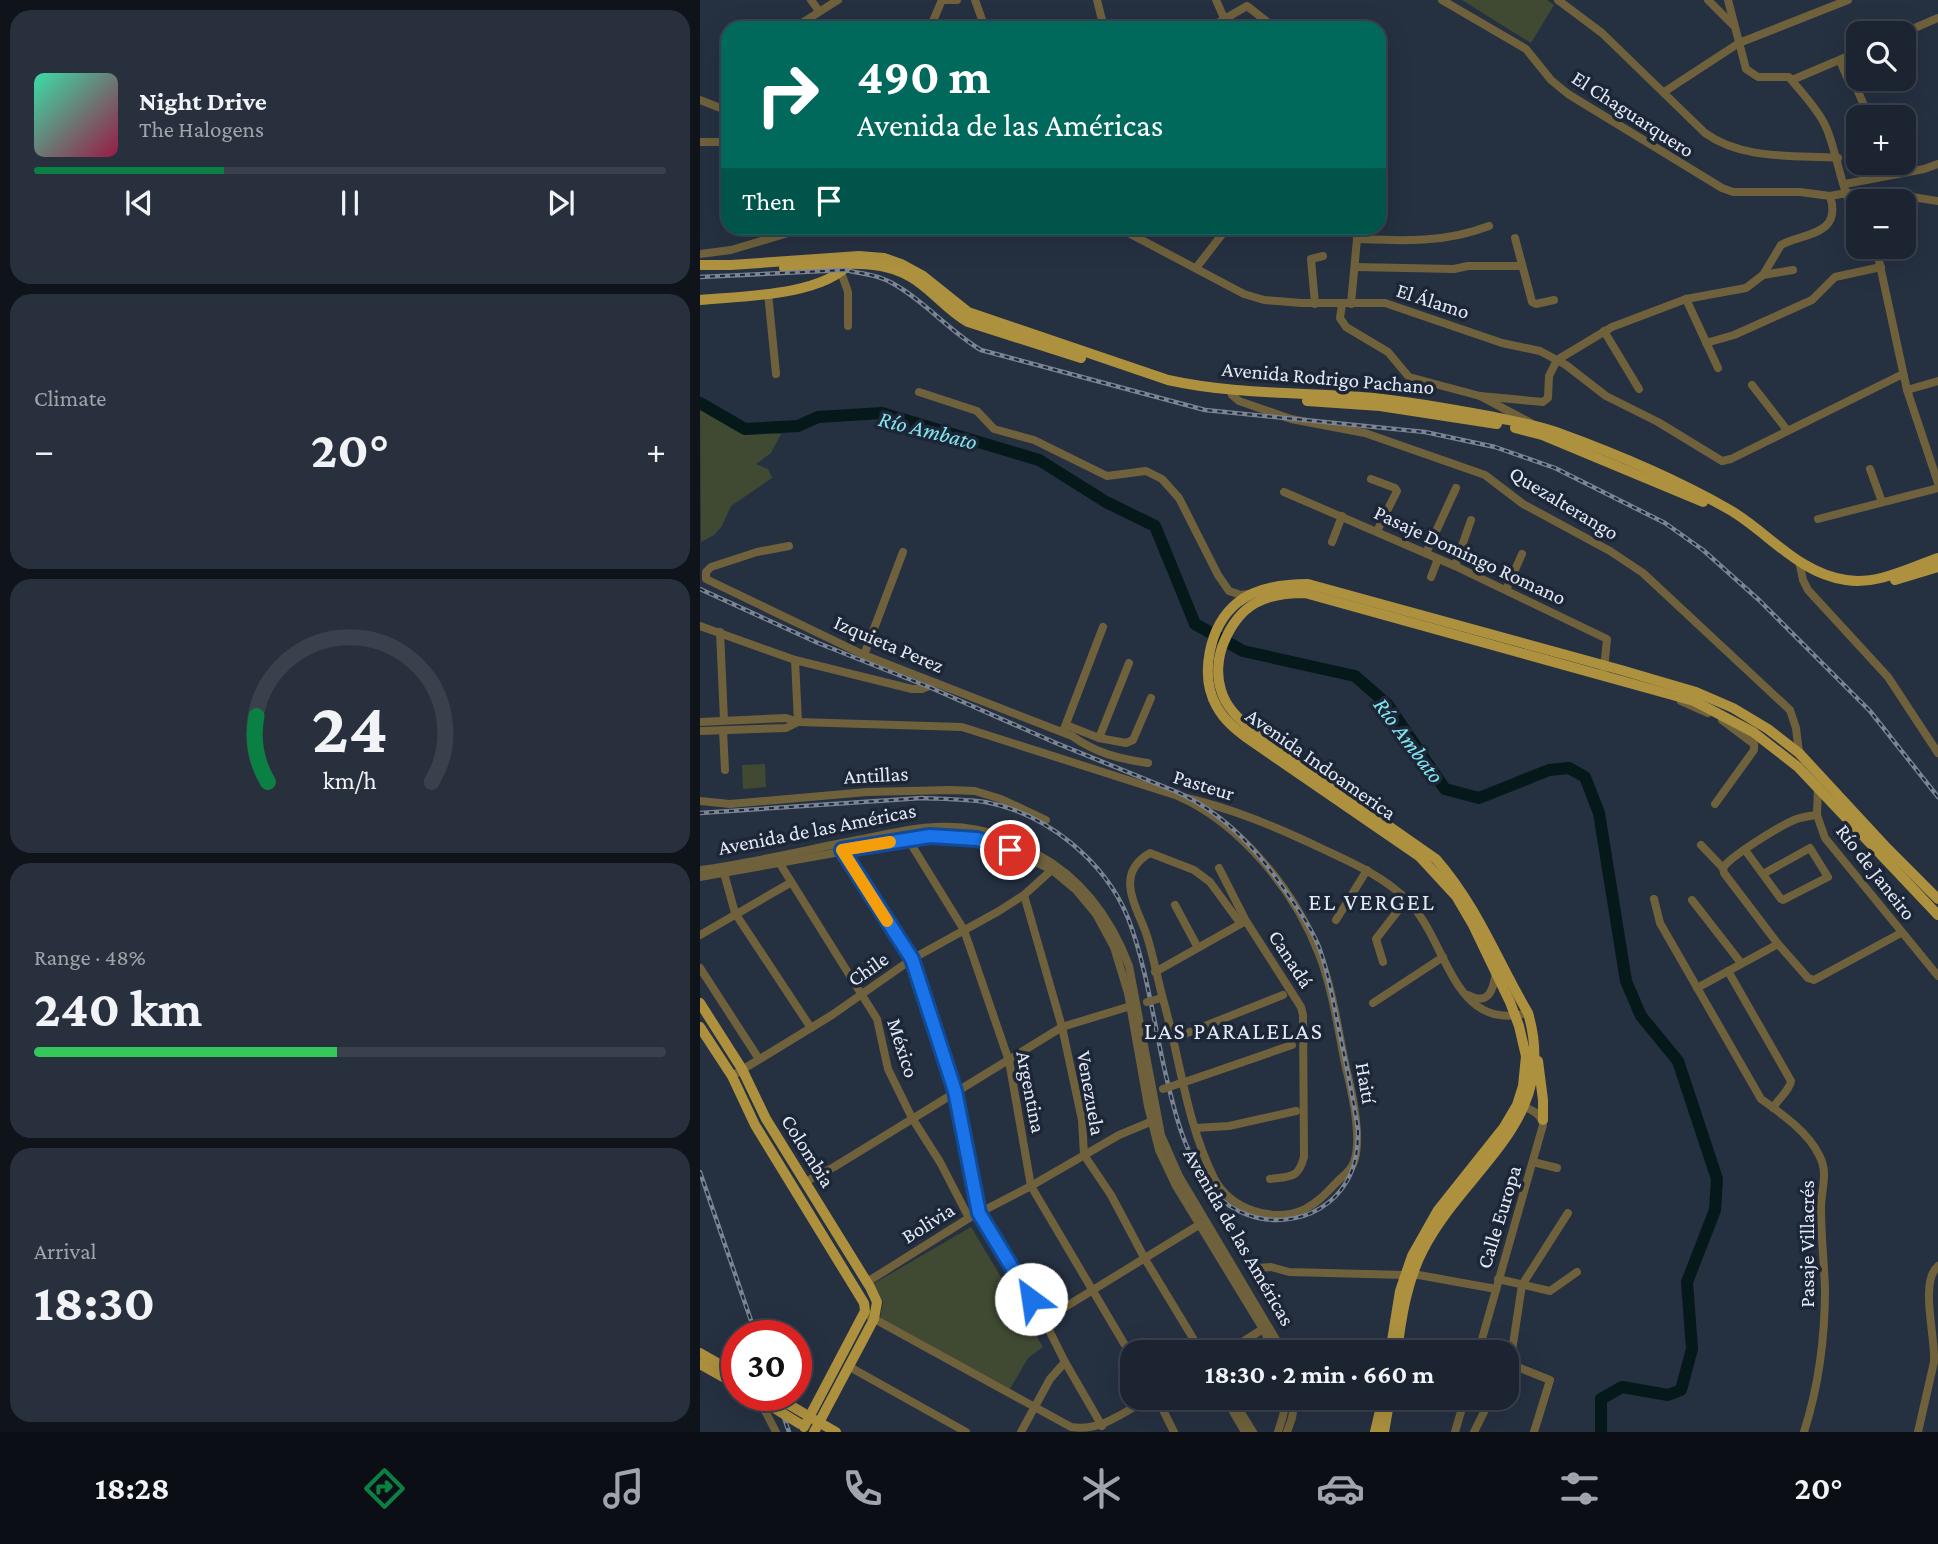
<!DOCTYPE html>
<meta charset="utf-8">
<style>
:root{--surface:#1c2431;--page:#29303d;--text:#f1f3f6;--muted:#a0a4ab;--line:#3a414d;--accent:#0b8043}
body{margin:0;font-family:"Crimson Pro",serif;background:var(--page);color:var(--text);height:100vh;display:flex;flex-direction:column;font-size:26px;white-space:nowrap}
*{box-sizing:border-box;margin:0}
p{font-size:23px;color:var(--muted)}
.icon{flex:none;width:38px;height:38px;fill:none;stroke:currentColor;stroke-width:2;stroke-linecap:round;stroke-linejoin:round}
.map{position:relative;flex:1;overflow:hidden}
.details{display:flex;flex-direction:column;gap:10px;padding:10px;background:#0f141b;width:700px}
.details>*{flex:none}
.guide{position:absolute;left:21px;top:21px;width:665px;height:214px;border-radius:21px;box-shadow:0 7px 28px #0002,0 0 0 2px var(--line);background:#00695c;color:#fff;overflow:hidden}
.buttons{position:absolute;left:1146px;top:21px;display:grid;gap:14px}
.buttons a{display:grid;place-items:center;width:70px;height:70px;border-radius:14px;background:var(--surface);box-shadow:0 7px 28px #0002,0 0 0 2px var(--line);font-size:35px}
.speed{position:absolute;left:21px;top:1320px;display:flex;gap:14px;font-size:35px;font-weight:700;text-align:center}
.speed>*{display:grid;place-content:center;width:91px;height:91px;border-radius:50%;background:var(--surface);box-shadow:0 7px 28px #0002,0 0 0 2px var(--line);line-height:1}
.speed .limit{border:10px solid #d22;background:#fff;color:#111}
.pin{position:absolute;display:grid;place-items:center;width:60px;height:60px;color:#fff;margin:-30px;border:4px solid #fff;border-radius:50%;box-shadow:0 2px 7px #0007}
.me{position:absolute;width:77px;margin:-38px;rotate:329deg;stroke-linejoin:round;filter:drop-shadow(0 0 5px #0008)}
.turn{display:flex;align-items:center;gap:24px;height:147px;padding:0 21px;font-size:32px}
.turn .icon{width:91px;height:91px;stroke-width:2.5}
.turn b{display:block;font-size:49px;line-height:60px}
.then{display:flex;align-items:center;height:66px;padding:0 21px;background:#0003;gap:14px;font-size:26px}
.big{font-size:52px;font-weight:700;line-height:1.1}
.details .tile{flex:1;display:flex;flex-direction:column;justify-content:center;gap:10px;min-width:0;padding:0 24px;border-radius:21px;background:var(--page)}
.details .dial{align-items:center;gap:0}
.dial svg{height:182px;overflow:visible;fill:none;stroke:var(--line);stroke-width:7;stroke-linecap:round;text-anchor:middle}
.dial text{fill:var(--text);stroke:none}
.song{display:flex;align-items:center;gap:21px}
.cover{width:84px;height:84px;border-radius:10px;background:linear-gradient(135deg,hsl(160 70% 55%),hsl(340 70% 35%))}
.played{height:7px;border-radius:4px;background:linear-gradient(90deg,var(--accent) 30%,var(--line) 30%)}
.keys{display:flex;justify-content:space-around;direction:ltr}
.heat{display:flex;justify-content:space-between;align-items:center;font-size:38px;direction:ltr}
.charge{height:10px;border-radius:5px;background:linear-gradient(90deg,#34c759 48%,var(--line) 0)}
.trip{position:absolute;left:420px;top:1340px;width:399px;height:70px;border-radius:21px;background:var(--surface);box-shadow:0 7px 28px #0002,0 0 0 2px var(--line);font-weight:700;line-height:70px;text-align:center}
.dock{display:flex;height:112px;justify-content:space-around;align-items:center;background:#0b0e14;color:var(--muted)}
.dock .icon{width:49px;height:49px}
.dock .active{color:var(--accent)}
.dock b{font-size:32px;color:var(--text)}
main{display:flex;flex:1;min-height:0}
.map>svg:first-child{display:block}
.green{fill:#404a33}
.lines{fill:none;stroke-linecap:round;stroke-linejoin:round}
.river{stroke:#05191a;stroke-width:12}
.minor{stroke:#6f613c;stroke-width:8}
.major{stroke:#ad913f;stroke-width:10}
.rail-casing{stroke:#7b8493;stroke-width:4.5}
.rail{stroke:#1c2637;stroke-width:2;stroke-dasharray:5;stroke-linecap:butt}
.minor-bridge{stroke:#6f613c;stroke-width:8}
.major-bridge{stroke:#ad913f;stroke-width:10}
.route-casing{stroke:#114b97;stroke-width:18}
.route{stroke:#1a73e8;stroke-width:12}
.slow{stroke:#f59e0b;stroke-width:12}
.labels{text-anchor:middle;stroke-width:7;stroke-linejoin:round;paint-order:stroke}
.street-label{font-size:21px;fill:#e3eaf6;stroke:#1c2637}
.water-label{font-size:23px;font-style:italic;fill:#83e6ef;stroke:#1c2637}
.quarter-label{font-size:24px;letter-spacing:2px;fill:#e3eaf6;stroke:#1c2637}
</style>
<main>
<section class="details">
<div class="tile">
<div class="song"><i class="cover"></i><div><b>Night Drive</b><p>The Halogens</p></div></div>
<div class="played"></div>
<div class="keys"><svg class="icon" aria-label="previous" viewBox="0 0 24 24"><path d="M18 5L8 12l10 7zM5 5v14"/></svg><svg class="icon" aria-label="pause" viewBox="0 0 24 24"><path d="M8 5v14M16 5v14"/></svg><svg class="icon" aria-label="next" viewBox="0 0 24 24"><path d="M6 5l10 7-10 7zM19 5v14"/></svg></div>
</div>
<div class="tile"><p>Climate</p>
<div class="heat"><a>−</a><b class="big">20°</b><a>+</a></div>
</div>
<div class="tile dial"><svg viewBox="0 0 100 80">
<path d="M14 69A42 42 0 1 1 86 69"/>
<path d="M14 69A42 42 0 0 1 9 40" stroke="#0b8043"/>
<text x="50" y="56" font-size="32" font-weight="700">24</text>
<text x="50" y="72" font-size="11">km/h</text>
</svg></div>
<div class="tile"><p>Range · 48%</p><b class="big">240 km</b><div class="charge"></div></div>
<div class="tile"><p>Arrival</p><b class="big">18:30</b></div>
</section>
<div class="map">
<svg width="1238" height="1432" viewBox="0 0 1238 1432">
<rect width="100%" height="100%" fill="#253041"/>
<!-- green -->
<g class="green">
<path d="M762,0H847L854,5L831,43Z"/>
<path d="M0,405L45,431L81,434L71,453L56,464L68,469L72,478L31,506L22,526L14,535L1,542Z"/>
<path d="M65,764L66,787L43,789L42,765Z"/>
<path d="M271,1227L343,1347L328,1358L310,1389L180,1319L183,1302L173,1284Z"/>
</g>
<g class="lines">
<!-- river -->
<path class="river" d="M0,403L45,429L98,426L118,417L182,413L339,460L406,502L455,526L495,624L543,651L655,676L687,704L745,789L779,798L849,770L869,768L885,777L899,813L926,981L941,1016L978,1061L1017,1179L1015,1210L987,1282L992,1349L981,1390L968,1395L922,1387L901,1399V1432"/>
<!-- minor -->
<g class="minor">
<path d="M111,0L119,11"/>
<path d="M275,0L285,28"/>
<path d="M397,0L404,28"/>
<path d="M516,0L524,18"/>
<path d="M742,0L826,49L851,80L868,94L1022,188L1033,192H1100L1130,196L1147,193L1199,195L1238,201"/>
<path d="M858,0L902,33L1005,133C1042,160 1094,155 1138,158"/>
<path d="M1008,0L1033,25"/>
<path d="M1028,0L1046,69L1058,77H1089C1101,92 1117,108 1125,125C1137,149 1142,199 1158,215"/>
<path d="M94,28L138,0"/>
<path d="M230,28L242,0H257"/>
<path d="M509,28L547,6L575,28"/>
<path d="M1203,33L1238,18"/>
<path d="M1140,61L1150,84L1154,82L1169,117"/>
<path d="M1092,80L1158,52"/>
<path d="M964,92L1039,43L1148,0"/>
<path d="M0,100L28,111"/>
<path d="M0,142H20L28,139"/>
<path d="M1145,184L1224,169L1238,164"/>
<path d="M419,228L544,294L564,300L602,303H685L802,343L840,351L866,365L906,396L958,422L1022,461L1031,459L1203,374"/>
<path d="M815,238L832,302L836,304L854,300"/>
<path d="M657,239C703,241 745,243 789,226"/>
<path d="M1176,247L1207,390L1238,483"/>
<path d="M0,254L31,250L105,228"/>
<path d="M655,267L754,269L768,266H822"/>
<path d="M496,268L527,228"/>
<path d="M141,272L148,292V326"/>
<path d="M1063,275L1093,270"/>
<path d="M68,293L76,374"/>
<path d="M986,299L1018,368"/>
<path d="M615,304L611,259L623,256"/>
<path d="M642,304L640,318L646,327L688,352L709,377L780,396L831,423"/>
<path d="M651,304L657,239L656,228"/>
<path d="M904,331L939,389"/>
<path d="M1006,343L1034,335L1112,300L1135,277L1181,267"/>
<path d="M1052,385L1087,430"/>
<path d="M1207,390L1238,381"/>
<path d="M219,392L277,411L294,429L334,440L407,476L446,471L462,479L479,498L518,575L529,591L541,595L548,594"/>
<path d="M532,395L539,401L591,419L665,433L785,475L823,504L910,551L943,573L1090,710L1096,728L1099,753"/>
<path d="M780,396L843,402L848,398L849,376L857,360L912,327L986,299L1046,288L1063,275L1081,245C1102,233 1143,236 1130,196"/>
<path d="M1170,469L1182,502"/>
<path d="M671,479L695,488L697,491L677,531"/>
<path d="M584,492L755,566L907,639L904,669"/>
<path d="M1118,519L1238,488"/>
<path d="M632,542L642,516"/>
<path d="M89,546L57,552L11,567L6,572V579L164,655L372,736C396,753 419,759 448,763"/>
<path d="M726,553L756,488"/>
<path d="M1099,561L1103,580L1108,590L1188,677L1238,753"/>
<path d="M755,566L771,520"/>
<path d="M731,577L738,559"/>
<path d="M806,590L822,554"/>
<path d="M0,626L95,660L212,689H222L236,683"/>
<path d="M20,632L24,720"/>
<path d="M164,655L203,552"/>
<path d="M95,660L98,722"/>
<path d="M981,701L1008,713"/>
<path d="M0,722L86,718L98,722L262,727L478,796C530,807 579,828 627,851C655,864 686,878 708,901C748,941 752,1033 828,1013"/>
<path d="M366,725L399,738L429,663"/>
<path d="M364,729L403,627"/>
<path d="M23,730L25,770"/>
<path d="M0,731L86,728L98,722"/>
<path d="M399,738L426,743L433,740L451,698"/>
<path d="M1118,786L1117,815L1125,838L1238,976"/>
<path d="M478,796C540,823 595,891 619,954C633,990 638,1030 646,1068C652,1092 662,1139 654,1162C650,1172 644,1175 637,1182C627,1192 619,1202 605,1209C573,1224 530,1209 514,1178C486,1122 480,1058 463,999C457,977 453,954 446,933C436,905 414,874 450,853L494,870L510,882L540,923"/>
<path d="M0,801L30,804L167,792L250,790L275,791L301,799L346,820"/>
<path d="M1015,804L1054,750V744L1022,720"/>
<path d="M206,836L264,930L309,1061L331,1186L432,1357"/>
<path d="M1001,845L1023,868L1024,873L1078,944L1108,978L1114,980L1201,933"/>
<path d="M1045,850L1081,899L1083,900L1128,877L1110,848L1063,874"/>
<path d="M142,851L212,959L255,1091L279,1213L344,1320L365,1362L402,1426"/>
<path d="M77,859L177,1019L188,1069L212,1118L240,1162L269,1218"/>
<path d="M519,868L546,921L601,1007L603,1015L604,1157C598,1179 591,1176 570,1179"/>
<path d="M1023,868C1029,857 1080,826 1094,820C1101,817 1109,816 1117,815"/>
<path d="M0,870C53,863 105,850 157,840C197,832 237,821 278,830C299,834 318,844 337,854C383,879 411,918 429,966L461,1135L479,1176L584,1353"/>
<path d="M24,873L35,913L111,1028"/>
<path d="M0,877L230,836L277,839L310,850L352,870L376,890L396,914L414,947L428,993L448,1106L459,1150L476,1186L563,1329L575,1353"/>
<path d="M324,895L362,1027L382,1120L384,1155L411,1195L445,1259L502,1353"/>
<path d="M954,899L960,923L1061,1099C1082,1114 1108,1132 1119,1155C1129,1173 1121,1189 1121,1208C1121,1235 1124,1262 1125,1289C1125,1338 1119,1385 1104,1432"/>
<path d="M992,900L1041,963"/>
<path d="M475,905L497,946"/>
<path d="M636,920L667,870"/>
<path d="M0,935L90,883"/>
<path d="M683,962L676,939L707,899"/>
<path d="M0,968L59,1059"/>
<path d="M1028,971L1091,1081C1090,1090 1078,1099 1073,1108"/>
<path d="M455,972L544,922"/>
<path d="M997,988L1078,944"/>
<path d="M768,995C789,1006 793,990 796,973"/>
<path d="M673,1003L743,957"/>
<path d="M472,1039L583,995"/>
<path d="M32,1076L132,1015L212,959L299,911L324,895L355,867"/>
<path d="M479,1084L592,1045"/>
<path d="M495,1128L529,1126L596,1111"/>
<path d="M833,1162L857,1168"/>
<path d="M105,1182L134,1167L362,1027L434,1005"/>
<path d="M557,1268L571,1267L589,1272L705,1275"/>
<path d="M713,1274L796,1289"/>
<path d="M798,1279L850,1291L877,1272"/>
<path d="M167,1282L269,1218L331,1186L419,1135L455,1120"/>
<path d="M169,1316L371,1427C400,1432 425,1412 449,1398"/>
<path d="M344,1320L502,1223"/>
<path d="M580,1344L592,1342L615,1353"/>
<path d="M525,1353L566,1327"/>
<path d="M778,1353L843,1125C842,1114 830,1108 819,1106"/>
<path d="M810,1364L850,1380L834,1432"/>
<path d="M148,1366L266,1432"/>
<path d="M807,1369L810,1364L822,1285L868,1213"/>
<path d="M457,1398L474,1432"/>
<path d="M525,1398L545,1432"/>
<path d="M532,1398L553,1432"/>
<path d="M59,1399L76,1432"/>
<path d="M321,1432L350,1379L365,1362"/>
<path d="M578,1432L583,1416L586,1398"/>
<path d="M587,1432L592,1418L595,1398"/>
<path d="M755,1432L765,1398"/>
<path d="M774,1432L791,1398"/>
<path d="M1218,1432L1234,1362C1236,1338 1219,1282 1238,1266"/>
</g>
<!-- major -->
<g class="major">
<path d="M0,265H31L159,256L184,258L201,264L223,276L268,312L468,380C535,395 605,392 674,398C713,402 751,409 789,416C811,421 834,424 856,432C914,453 976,479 1030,510C1069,533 1098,573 1146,580C1178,585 1209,568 1238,558"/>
<path d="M84,268C127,266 180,254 217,281C236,294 248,311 268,322L381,358"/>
<path d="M0,300C41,296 121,296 149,264"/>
<path d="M607,401L680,406L797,424"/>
<path d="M815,428L842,435L1003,502"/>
<path d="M1195,580L1238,567"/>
<path d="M0,1003L42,1069L66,1119L170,1287L177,1302L174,1319L114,1432"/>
<path d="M0,1027L32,1076L55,1125L164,1303L165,1311L104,1427"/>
<path d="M838,1061L843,1100V1120"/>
<path d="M0,1353L37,1374"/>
<path d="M690,1353L700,1291L712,1256L738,1210L804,1127L817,1105L823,1086L826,1056L819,1026L810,1002L773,925L756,896L720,857L547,738C535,729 524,720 517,707C499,676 509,626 537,603C556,587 584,584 608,584L921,670L996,692L1033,708L1068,729L1099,753L1185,846L1238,899"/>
<path d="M697,1353C701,1318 707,1281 723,1250C766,1166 860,1122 828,1013C797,960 777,906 736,859L554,732C540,720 526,708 521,690C516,675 518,656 524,642C540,604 564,593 605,593L994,701L1053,732L1098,767L1238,915"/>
<path d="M0,1364L37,1385"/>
<path d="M53,1395L66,1403"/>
<path d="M115,1420L136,1432"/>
<path d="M675,1432L683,1398"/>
<path d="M684,1432L690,1398"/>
</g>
<!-- rail casing -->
<g class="rail-casing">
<g id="rail">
<path d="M0,277L144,270C160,273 178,275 192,283C225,301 249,331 281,350L505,410L725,432L795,447L855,468L965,523L1003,550L1059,600L1170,711L1238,797"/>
<path d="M0,589L118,643L229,687L356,743L477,792C526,814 559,852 589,896C600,912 612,929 619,947C628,972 633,999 638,1025C645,1060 653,1095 658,1130C658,1149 656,1165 647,1181C620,1228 551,1233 515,1193C485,1159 474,1111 464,1067C453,1018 446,965 428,918C405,861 346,813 285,802C264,799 243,799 222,798L0,813"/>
<path d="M0,1172L56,1335"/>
<path d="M76,1395L89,1432"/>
</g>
</g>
<!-- rail -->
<use href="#rail" class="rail"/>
<!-- minor-bridge -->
<g class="minor-bridge">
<path d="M447,1002L458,999"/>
<path d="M463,1089L478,1084"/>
</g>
<!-- major-bridge -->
<g class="major-bridge">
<path d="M73,1395L105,1414"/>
<path d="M66,1403L100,1424"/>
</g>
</g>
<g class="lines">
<!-- route casing -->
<g class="route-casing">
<path id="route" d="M310,850L277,839L230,836L142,850L212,959L255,1091L279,1213L331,1299"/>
</g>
<!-- route -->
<use href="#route" class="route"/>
<!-- slow -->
<path class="slow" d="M187,921L142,850L190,842"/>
</g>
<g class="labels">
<!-- street labels -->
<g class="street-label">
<text transform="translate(933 114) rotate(33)" y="7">El Chaguarquero</text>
<text transform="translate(733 301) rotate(18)" y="7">El Álamo</text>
<text transform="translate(628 378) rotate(5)" y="7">Avenida Rodrigo Pachano</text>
<text transform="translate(864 503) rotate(31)" y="7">Quezalterango</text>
<text transform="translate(770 555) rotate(25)" y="7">Pasaje Domingo Romano</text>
<text transform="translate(189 644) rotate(23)" y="7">Izquieta Perez</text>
<text transform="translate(621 764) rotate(35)" y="7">Avenida Indoamerica</text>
<text transform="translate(176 775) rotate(-3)" y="7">Antillas</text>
<text transform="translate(504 785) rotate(17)" y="7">Pasteur</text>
<text transform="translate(117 829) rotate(-11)" y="7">Avenida de las Américas</text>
<text transform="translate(1176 872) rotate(52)" y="7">Río de Janeiro</text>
<text transform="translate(591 959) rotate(57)" y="7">Canadá</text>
<text transform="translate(168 969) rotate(-35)" y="7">Chile</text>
<text transform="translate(203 1048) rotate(72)" y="7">México</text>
<text transform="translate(666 1083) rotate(80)" y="7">Haití</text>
<text transform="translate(331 1092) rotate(79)" y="7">Argentina</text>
<text transform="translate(391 1093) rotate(80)" y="7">Venezuela</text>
<text transform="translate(108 1151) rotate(58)" y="7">Colombia</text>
<text transform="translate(799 1217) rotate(-73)" y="7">Calle Europa</text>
<text transform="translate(228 1223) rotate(-32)" y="7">Bolivia</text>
<text transform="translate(539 1237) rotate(60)" y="7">Avenida de las Américas</text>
<text transform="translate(1107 1244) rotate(-90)" y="7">Pasaje Villacrés</text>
</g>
<!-- water labels -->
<g class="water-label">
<text transform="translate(228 430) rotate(14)" y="8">Río Ambato</text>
<text transform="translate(709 740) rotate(53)" y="8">Río Ambato</text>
</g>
<!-- quarter labels -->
<g class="quarter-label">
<text x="672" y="910">EL VERGEL</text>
<text x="534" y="1039">LAS PARALELAS</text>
</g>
</g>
</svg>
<div class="buttons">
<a><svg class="icon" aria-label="search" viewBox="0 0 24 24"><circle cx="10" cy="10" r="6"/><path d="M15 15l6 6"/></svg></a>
<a>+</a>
<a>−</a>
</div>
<div class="speed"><div class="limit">30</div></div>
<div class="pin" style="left:310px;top:850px;background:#d93025"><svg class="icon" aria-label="arrive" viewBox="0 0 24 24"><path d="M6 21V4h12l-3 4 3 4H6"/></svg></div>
<svg class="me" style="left:331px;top:1299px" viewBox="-20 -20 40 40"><circle r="19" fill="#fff"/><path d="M0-13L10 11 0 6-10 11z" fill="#1a73e8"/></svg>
<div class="trip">18:30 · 2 min · 660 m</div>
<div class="guide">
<div class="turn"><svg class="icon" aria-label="right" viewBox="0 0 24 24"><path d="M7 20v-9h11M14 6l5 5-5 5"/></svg><div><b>490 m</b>Avenida de las Américas</div></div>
<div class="then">Then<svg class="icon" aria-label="arrive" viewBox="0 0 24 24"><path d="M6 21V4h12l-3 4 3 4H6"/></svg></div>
</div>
</div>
</main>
<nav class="dock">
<b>18:28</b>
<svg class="icon active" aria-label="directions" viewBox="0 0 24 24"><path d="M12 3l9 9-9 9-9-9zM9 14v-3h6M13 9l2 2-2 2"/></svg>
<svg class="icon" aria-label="music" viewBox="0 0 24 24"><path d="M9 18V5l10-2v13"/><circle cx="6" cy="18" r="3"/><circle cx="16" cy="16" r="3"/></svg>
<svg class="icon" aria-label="phone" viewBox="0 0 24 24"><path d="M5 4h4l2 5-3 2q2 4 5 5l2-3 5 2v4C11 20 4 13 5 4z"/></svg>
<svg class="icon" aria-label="climate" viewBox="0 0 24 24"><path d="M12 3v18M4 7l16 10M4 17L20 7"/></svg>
<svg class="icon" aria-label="car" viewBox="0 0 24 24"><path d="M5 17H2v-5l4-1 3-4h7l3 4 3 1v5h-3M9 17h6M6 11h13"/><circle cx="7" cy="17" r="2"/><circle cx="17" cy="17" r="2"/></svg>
<svg class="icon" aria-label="filters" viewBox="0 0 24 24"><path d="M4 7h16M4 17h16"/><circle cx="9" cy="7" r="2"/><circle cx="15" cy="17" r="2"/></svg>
<b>20°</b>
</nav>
